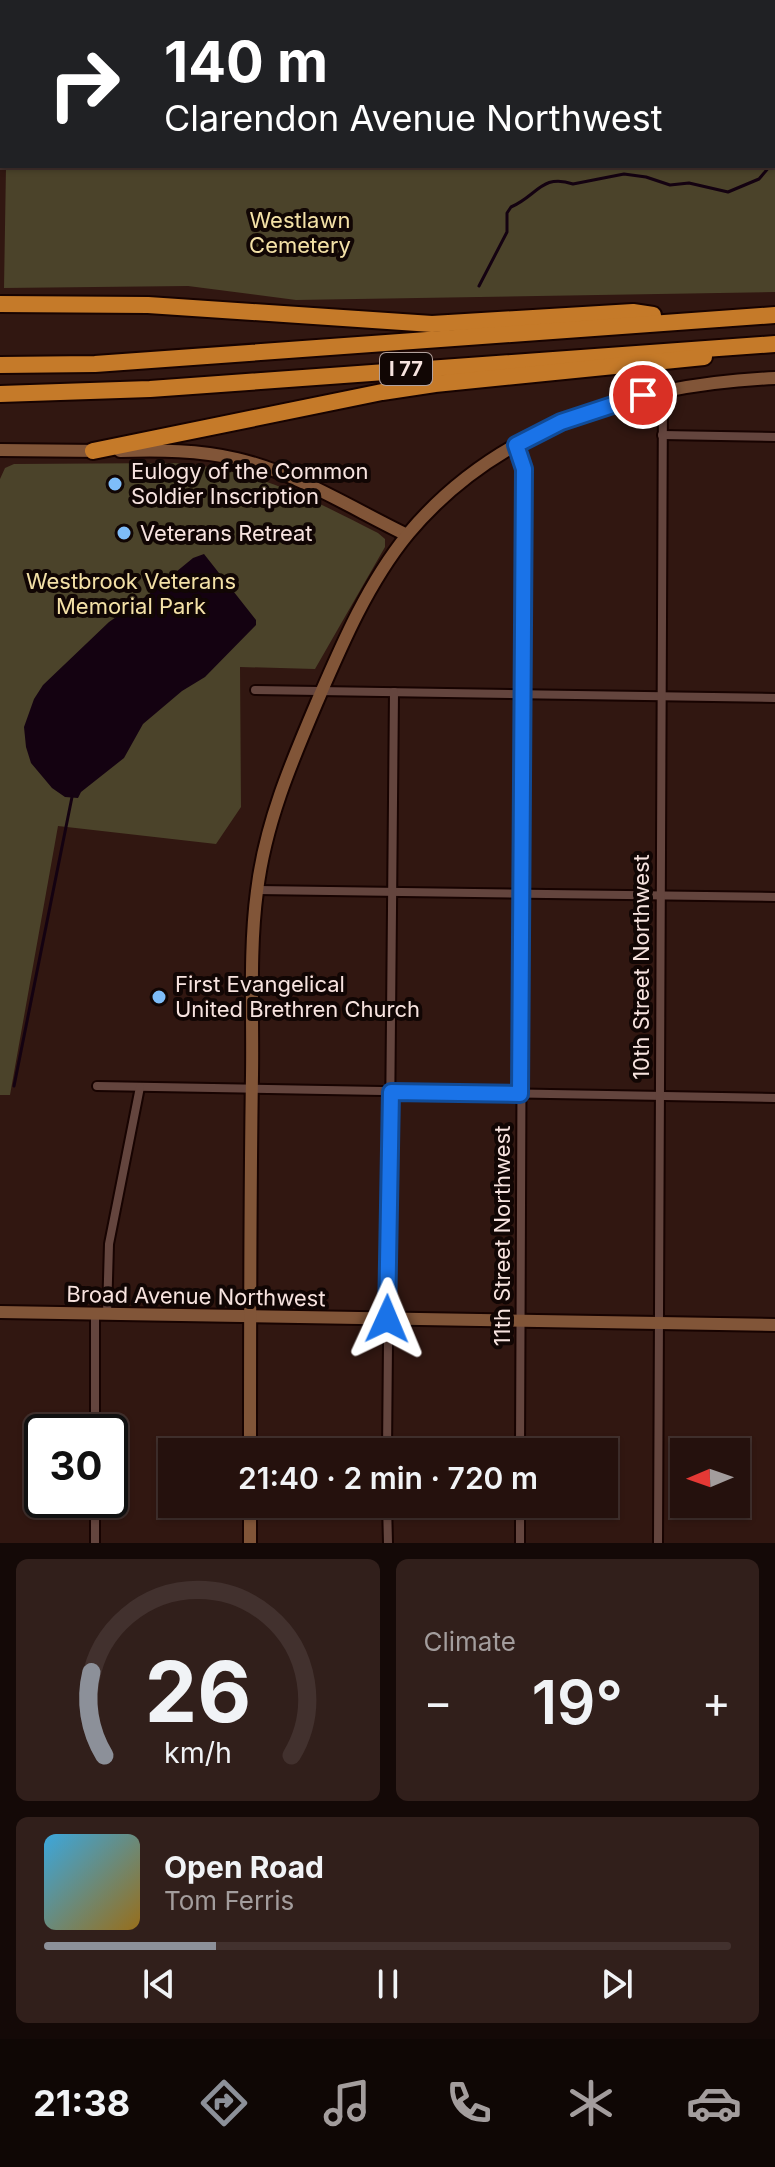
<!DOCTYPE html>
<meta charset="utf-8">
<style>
:root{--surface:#25110d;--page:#311f1b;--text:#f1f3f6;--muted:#a39d9d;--line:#42312e;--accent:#8c9099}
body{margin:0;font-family:Inter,sans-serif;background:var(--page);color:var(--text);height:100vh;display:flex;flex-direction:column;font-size:30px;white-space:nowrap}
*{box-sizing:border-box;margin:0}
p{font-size:26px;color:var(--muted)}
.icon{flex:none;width:44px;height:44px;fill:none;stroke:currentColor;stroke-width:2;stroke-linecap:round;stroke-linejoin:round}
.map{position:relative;height:1543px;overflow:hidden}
.details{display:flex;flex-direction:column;gap:16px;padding:16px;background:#140907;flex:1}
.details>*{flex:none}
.banner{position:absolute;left:0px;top:0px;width:776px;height:168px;box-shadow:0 2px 6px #0004,0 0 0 2px var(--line);background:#202124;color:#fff;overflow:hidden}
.needle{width:52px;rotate:268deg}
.fabs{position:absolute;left:670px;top:1438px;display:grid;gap:16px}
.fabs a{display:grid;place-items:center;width:80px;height:80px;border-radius:0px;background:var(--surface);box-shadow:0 2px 6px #0004,0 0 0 2px var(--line);font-size:40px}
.speed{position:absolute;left:24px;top:1414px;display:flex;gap:16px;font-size:40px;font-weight:700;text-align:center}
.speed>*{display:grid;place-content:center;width:104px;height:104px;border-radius:50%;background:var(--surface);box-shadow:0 2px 6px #0004,0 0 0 2px var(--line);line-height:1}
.speed .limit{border:4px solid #111;border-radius:12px;background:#fff;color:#111}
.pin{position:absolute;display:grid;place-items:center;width:68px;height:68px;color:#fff;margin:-34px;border:4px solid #fff;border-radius:50%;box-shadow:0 2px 8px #0007}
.me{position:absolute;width:88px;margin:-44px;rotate:1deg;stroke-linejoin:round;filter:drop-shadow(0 0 6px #0008)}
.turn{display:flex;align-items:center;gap:28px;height:168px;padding:0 32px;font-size:36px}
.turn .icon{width:104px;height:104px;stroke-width:2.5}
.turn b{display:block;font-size:56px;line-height:68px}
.big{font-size:60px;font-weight:600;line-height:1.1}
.details .tile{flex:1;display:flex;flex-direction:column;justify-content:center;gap:12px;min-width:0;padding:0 28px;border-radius:12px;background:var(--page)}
.details .dial{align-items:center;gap:0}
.dial svg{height:208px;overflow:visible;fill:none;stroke:var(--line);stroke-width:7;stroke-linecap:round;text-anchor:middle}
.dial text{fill:var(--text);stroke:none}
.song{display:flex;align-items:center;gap:24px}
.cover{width:96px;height:96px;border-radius:12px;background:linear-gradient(135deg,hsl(200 70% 55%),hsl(40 70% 35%))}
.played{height:8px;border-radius:4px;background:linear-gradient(90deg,var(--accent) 25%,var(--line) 25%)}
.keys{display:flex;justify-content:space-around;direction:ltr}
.heat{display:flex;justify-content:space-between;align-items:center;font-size:44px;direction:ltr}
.details .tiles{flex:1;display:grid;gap:16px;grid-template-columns:1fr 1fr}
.tile:last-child{grid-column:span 2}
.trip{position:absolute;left:158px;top:1438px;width:460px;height:80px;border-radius:0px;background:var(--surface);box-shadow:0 2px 6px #0004,0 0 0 2px var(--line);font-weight:600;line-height:80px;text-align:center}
.tabs{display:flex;height:128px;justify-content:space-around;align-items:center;background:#0f0705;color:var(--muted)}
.tabs .icon{width:56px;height:56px}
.tabs .selected{color:var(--accent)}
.tabs b{font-size:36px;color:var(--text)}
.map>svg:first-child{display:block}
.green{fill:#4b432a}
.water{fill:#140211}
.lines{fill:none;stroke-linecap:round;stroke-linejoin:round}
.stream{stroke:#140211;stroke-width:3}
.street-casing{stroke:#170301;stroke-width:12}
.secondary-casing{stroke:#170301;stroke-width:16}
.highway-casing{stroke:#170301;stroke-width:20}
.street{stroke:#64453e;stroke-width:8}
.secondary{stroke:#815538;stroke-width:12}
.highway{stroke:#c57a29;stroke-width:16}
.route-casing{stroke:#114b97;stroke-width:20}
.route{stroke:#1a73e8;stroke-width:14}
.poi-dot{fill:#7ebdf9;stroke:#110604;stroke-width:3}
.labels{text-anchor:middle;stroke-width:8;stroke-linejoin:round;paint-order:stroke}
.shield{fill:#110604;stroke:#b2a19d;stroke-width:2}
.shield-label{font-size:20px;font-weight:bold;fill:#f7e3df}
.park-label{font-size:22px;fill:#f4e1a7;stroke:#110604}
.poi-label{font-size:22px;fill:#f7e3df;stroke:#110604;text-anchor:start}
.street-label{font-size:22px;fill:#f7e3df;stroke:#110604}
</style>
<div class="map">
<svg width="775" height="1543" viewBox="0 0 775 1543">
<rect width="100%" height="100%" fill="#311711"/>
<!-- green -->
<g class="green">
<path d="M10,0H775V292L296,300L188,286L4,288L6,166H774V2Z"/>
<path d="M174,463C256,469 307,497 378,533L385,539V547L315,669L240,667L241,807L216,844L58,826L10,1095H0V479L5,468L14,464Z"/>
</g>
<!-- water -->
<path class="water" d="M204,554L256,620V625L205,677L182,691L143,724L124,758L81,792L78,798L65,797L52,788L31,763L26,747L24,727L34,699L43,685L109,622L148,595L193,558Z"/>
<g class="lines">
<!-- stream -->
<g class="stream">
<path d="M774,159L775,157"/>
<path d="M479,286L507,232V213L511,207C537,196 542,173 573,184L624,174L646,177L670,185L689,183L728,192L759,179L770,166"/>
<path d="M14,1086L72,797"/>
</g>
<!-- street casing -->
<g class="street-casing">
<g id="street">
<path d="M662,435L775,437"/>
<path d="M516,445L524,469L520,1452"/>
<path d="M255,690L775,698"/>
<path d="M257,890L775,897"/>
<path d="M97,1086L775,1098"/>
<path d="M107,1314L109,1244L140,1087"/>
<path d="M95,1432V1314"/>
<path d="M387,1452L394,692"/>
<path d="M387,1504L388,1543"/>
<path d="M95,1543V1500"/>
<path d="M520,1543V1504"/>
<path d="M658,1543L663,390"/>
</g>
</g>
<!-- secondary casing -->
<g class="secondary-casing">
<g id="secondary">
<path d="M0,450L101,451"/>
<path d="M120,451C160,450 198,450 237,459C297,473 353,509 407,535"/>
<path d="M0,1312L775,1325"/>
<path d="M250,1452C250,1327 250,1201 252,1075C253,1014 249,951 257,891C265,824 291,763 317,702C342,644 368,583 408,534C499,425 638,384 775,378"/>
<path d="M250,1543V1504"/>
</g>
</g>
<!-- highway casing -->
<g class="highway-casing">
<g id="highway">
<path d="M0,304L148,305L432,324L633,312L653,315"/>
<path d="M0,365L95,364L775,315"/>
<path d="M0,394L150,389L775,344"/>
<path d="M93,451L382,392L435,384L704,357"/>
</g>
</g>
<!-- street -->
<use href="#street" class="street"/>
<!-- secondary -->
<use href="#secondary" class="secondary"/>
<!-- highway -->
<use href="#highway" class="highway"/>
</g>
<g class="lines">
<!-- route casing -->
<g class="route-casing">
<path id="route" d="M387,1319L391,1092L520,1094L524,469L516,445L561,422L643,395"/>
</g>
<!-- route -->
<use href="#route" class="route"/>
</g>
<!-- markers -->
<g class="poi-dot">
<circle cx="115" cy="484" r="8"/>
<circle cx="124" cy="533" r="8"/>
<circle cx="159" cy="997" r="8"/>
</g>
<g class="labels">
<!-- shield labels -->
<rect class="shield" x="380" y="353" width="52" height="32" rx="6"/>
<g class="shield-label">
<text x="406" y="376">I 77</text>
</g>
<!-- park labels -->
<g class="park-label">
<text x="300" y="228">Westlawn<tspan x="300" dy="25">Cemetery</tspan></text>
<text x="131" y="589">Westbrook Veterans<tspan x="131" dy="25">Memorial Park</tspan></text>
</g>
<!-- poi labels -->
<g class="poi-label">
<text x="131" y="479">Eulogy of the Common<tspan x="131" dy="25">Soldier Inscription</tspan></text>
<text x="140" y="541">Veterans Retreat</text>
<text x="175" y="992">First Evangelical<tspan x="175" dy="25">United Brethren Church</tspan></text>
</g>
<!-- street labels -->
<g class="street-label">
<text transform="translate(641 967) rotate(-90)" y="8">10th Street Northwest</text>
<text transform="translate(502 1236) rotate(-90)" y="8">11th Street Northwest</text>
<text transform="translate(196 1296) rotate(1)" y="8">Broad Avenue Northwest</text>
</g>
</g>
</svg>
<div class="fabs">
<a><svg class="needle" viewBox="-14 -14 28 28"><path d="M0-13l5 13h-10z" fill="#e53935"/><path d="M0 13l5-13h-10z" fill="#a39d9d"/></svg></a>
</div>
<div class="speed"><div class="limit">30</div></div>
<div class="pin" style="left:643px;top:395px;background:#d93025"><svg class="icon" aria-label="arrive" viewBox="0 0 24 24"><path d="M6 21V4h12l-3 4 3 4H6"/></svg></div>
<svg class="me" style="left:387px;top:1319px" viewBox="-20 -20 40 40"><path d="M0-17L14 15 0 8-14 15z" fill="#1a73e8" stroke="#fff" stroke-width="4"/></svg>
<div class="trip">21:40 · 2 min · 720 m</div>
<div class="banner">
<div class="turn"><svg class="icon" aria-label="right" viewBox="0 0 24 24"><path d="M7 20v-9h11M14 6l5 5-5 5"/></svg><div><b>140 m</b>Clarendon Avenue Northwest</div></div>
</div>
</div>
<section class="details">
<div class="tiles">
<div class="tile dial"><svg viewBox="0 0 100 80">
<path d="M14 69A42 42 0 1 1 86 69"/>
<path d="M14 69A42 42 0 0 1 9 37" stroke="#8c9099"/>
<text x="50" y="56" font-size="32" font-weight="700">26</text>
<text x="50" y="72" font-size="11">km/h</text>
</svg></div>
<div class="tile"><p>Climate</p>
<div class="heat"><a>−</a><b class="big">19°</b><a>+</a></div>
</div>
<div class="tile">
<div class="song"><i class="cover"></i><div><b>Open Road</b><p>Tom Ferris</p></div></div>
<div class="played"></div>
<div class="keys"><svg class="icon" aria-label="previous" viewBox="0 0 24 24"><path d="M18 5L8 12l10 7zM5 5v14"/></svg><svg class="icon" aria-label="pause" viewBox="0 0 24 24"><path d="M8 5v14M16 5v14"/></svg><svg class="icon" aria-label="next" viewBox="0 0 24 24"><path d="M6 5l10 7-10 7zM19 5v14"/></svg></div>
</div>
</div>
</section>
<nav class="tabs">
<b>21:38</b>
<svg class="icon selected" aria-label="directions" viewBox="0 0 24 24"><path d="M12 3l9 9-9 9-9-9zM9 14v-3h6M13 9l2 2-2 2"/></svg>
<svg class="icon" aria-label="music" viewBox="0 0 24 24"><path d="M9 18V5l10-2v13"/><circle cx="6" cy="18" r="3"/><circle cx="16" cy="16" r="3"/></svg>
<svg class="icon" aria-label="phone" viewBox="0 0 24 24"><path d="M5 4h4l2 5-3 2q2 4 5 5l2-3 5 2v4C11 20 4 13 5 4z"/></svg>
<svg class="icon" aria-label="climate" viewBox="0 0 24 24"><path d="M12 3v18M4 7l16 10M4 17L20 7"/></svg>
<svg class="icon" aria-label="car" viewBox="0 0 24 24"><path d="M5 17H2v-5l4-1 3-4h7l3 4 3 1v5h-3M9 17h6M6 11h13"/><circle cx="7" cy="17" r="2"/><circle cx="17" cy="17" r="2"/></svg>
</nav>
